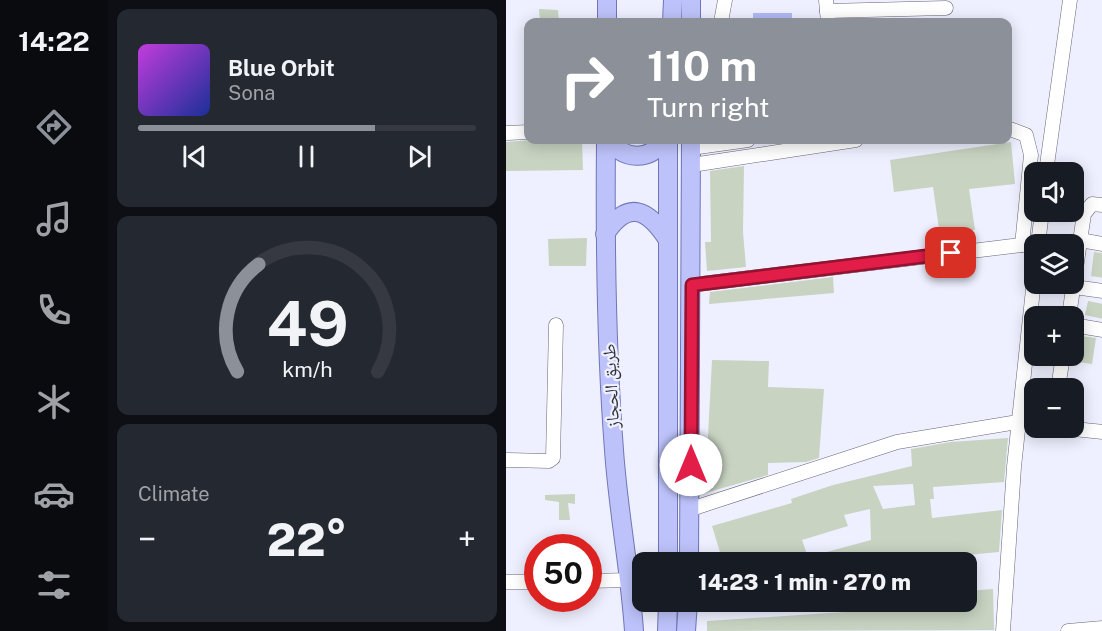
<!DOCTYPE html>
<meta charset="utf-8">
<style>
:root{--surface:#171b24;--page:#242831;--text:#f1f3f6;--muted:#9ea1a6;--line:#363941;--accent:#8c9099}
body{margin:0;font-family:"Public Sans","Noto Naskh Arabic",sans-serif;background:var(--page);color:var(--text);height:100vh;display:flex;flex-direction:column;font-size:22px;white-space:nowrap}
*{box-sizing:border-box;margin:0}
p{font-size:20px;color:var(--muted)}
.icon{flex:none;width:33px;height:33px;fill:none;stroke:currentColor;stroke-width:2;stroke-linecap:round;stroke-linejoin:round}
.map{position:relative;flex:1;overflow:hidden}
.side{display:flex;flex-direction:column;gap:9px;padding:9px;background:#0d0f14;width:398px}
.side>*{flex:none}
.banner{position:absolute;left:18px;top:18px;width:488px;height:126px;border-radius:12px;box-shadow:0 3px 15px #0003;background:#8c9099;color:#fff;overflow:hidden}
.tools{position:absolute;left:518px;top:162px;display:grid;gap:12px}
.tools a{display:grid;place-items:center;width:60px;height:60px;border-radius:12px;background:var(--surface);box-shadow:0 3px 15px #0003;font-size:30px}
.speed{position:absolute;left:18px;top:534px;display:flex;gap:12px;font-size:30px;font-weight:700;text-align:center}
.speed>*{display:grid;place-content:center;width:78px;height:78px;border-radius:50%;background:var(--surface);box-shadow:0 3px 15px #0003;line-height:1}
.speed .limit{border:9px solid #d22;background:#fff;color:#111}
.pin{position:absolute;display:grid;place-items:center;width:51px;height:51px;color:#fff;margin:-26px;border-radius:12px;box-shadow:0 3px 9px #0006}
.me{position:absolute;width:66px;margin:-33px;rotate:0deg;stroke-linejoin:round;filter:drop-shadow(0 0 4px #0008)}
.turn{display:flex;align-items:center;gap:21px;height:126px;padding:0 24px;font-size:27px}
.turn .icon{width:78px;height:78px;stroke-width:2.5}
.turn b{display:block;font-size:42px;line-height:51px}
.big{font-size:45px;font-weight:800;line-height:1.1}
.side .card{flex:1;display:flex;flex-direction:column;justify-content:center;gap:9px;min-width:0;padding:0 21px;border-radius:12px;background:var(--page)}
.side .dial{align-items:center;gap:0}
.dial svg{height:156px;overflow:visible;fill:none;stroke:var(--line);stroke-width:7;stroke-linecap:round;text-anchor:middle}
.dial text{fill:var(--text);stroke:none}
.song{display:flex;align-items:center;gap:18px}
.cover{width:72px;height:72px;border-radius:9px;background:linear-gradient(135deg,hsl(290 70% 55%),hsl(230 70% 35%))}
.played{height:6px;border-radius:3px;background:linear-gradient(90deg,var(--accent) 70%,var(--line) 70%)}
.keys{display:flex;justify-content:space-around;direction:ltr}
.heat{display:flex;justify-content:space-between;align-items:center;font-size:33px;direction:ltr}
.trip{position:absolute;left:126px;top:552px;width:345px;height:60px;border-radius:12px;background:var(--surface);box-shadow:0 3px 15px #0003;font-weight:800;line-height:60px;text-align:center}
main{display:flex;flex:1;min-height:0}
.menu{display:flex;flex-direction:column;width:108px;justify-content:space-around;align-items:center;background:#090b0e;color:var(--muted)}
.menu .icon{width:42px;height:42px}
.menu .on{color:var(--accent)}
.menu b{font-size:27px;color:var(--text)}
.map>svg:first-child{display:block}
.green{fill:#b1b9f6}
.building{fill:#c8d3c2;fill-rule:evenodd}
.lines{fill:none;stroke-linecap:round;stroke-linejoin:round}
.minor-casing{stroke:#646677;stroke-width:15}
.major-casing{stroke:#7076b5;stroke-width:20}
.minor{stroke:#fff;stroke-width:14}
.major{stroke:#bdc2fa;stroke-width:18}
.route-casing{stroke:#92132f;stroke-width:15}
.route{stroke:#e11d48;stroke-width:10}
.labels{text-anchor:middle;stroke-width:4.5;stroke-linejoin:round;paint-order:stroke}
.street-label{font-size:18px;fill:#33343b;stroke:#eef0ff}
</style>
<main>
<nav class="menu">
<b>14:22</b>
<svg class="icon on" aria-label="directions" viewBox="0 0 24 24"><path d="M12 3l9 9-9 9-9-9zM9 14v-3h6M13 9l2 2-2 2"/></svg>
<svg class="icon" aria-label="music" viewBox="0 0 24 24"><path d="M9 18V5l10-2v13"/><circle cx="6" cy="18" r="3"/><circle cx="16" cy="16" r="3"/></svg>
<svg class="icon" aria-label="phone" viewBox="0 0 24 24"><path d="M5 4h4l2 5-3 2q2 4 5 5l2-3 5 2v4C11 20 4 13 5 4z"/></svg>
<svg class="icon" aria-label="climate" viewBox="0 0 24 24"><path d="M12 3v18M4 7l16 10M4 17L20 7"/></svg>
<svg class="icon" aria-label="car" viewBox="0 0 24 24"><path d="M5 17H2v-5l4-1 3-4h7l3 4 3 1v5h-3M9 17h6M6 11h13"/><circle cx="7" cy="17" r="2"/><circle cx="17" cy="17" r="2"/></svg>
<svg class="icon" aria-label="filters" viewBox="0 0 24 24"><path d="M4 7h16M4 17h16"/><circle cx="9" cy="7" r="2"/><circle cx="15" cy="17" r="2"/></svg>
</nav>
<section class="side">
<div class="card">
<div class="song"><i class="cover"></i><div><b>Blue Orbit</b><p>Sona</p></div></div>
<div class="played"></div>
<div class="keys"><svg class="icon" aria-label="previous" viewBox="0 0 24 24"><path d="M18 5L8 12l10 7zM5 5v14"/></svg><svg class="icon" aria-label="pause" viewBox="0 0 24 24"><path d="M8 5v14M16 5v14"/></svg><svg class="icon" aria-label="next" viewBox="0 0 24 24"><path d="M6 5l10 7-10 7zM19 5v14"/></svg></div>
</div>
<div class="card dial"><svg viewBox="0 0 100 80">
<path d="M14 69A42 42 0 1 1 86 69"/>
<path d="M14 69A42 42 0 0 1 25 14" stroke="#8c9099"/>
<text x="50" y="56" font-size="32" font-weight="700">49</text>
<text x="50" y="72" font-size="11">km/h</text>
</svg></div>
<div class="card"><p>Climate</p>
<div class="heat"><a>−</a><b class="big">22°</b><a>+</a></div>
</div>
</section>
<div class="map">
<svg width="597" height="631" viewBox="0 0 597 631">
<rect width="100%" height="100%" fill="#eef0ff"/>
<!-- green -->
<rect class="green" x="247" y="13" width="39" height="9"/>
<!-- building -->
<g class="building">
<path d="M33,9L52,10L53,22H34Z"/>
<path d="M27,140H76L77,170L0,171V142Z"/>
<path d="M505,142L509,184L463,189L469,230L434,236L427,187L388,192L384,160Z"/>
<path d="M238,166L237,232L240,267L201,271L199,242H205L204,171Z"/>
<path d="M81,238L80,266H43L42,239Z"/>
<path d="M588,252L597,253V278L585,276Z"/>
<path d="M327,277L328,293L203,304L204,292Z"/>
<path d="M582,301L597,304V319L579,315Z"/>
<path d="M575,336L590,338L586,364L572,362Z"/>
<path d="M206,360L263,361L262,387L318,389L313,458L300,462L262,463V475L199,493Z"/>
<path d="M502,438L498,482L427,487L428,499H424L426,518L496,510L493,552L450,556L429,559L430,562H248V558L231,562H217L206,526L286,503L285,499L327,485L406,466L405,449L445,442ZM407,484L409,505L377,509L367,486ZM364,509L365,540L302,557L296,540L342,526L338,515Z"/>
<path d="M69,494V504L62,503L64,520H53V502L39,500V495Z"/>
<path d="M487,589L488,630L201,631V621L369,610V602H460V591Z"/>
</g>
<g class="lines">
<!-- minor casing -->
<g class="minor-casing">
<g id="minor">
<path d="M320,0L322,22"/>
<path d="M321,11L440,8"/>
<path d="M215,22L219,0"/>
<path d="M501,128L520,135L525,155L516,245"/>
<path d="M0,133L22,132"/>
<path d="M185,148L242,140"/>
<path d="M186,165L350,140"/>
<path d="M540,172L564,0"/>
<path d="M574,240L597,244"/>
<path d="M532,244L536,212"/>
<path d="M547,284L597,291"/>
<path d="M185,285L532,243"/>
<path d="M563,316L578,214L586,204L597,205"/>
<path d="M567,325L597,330"/>
<path d="M552,388L557,356"/>
<path d="M558,428L597,432"/>
<path d="M0,460L43,461L47,458L50,325"/>
<path d="M185,509L391,442L512,422L528,424"/>
<path d="M82,581L125,580"/>
<path d="M0,582H32"/>
<path d="M497,631L508,467L528,280"/>
<path d="M562,631L597,628"/>
</g>
</g>
<!-- major casing -->
<g class="major-casing">
<g id="major">
<path d="M185,0V22"/>
<path d="M101,22V0"/>
<path d="M166,22L167,0"/>
<path d="M100,140C99,243 100,347 108,450C112,510 124,570 128,631"/>
<path d="M103,140C118,160 143,162 158,140"/>
<path d="M162,140V562"/>
<path d="M99,234C122,199 142,209 162,240"/>
<path d="M183,562L185,140"/>
<path d="M161,631L162,602"/>
<path d="M180,631L182,602"/>
</g>
</g>
<!-- minor -->
<use href="#minor" class="minor"/>
<!-- major -->
<use href="#major" class="major"/>
</g>
<g class="lines">
<!-- route casing -->
<g class="route-casing">
<path id="route" d="M185,465L186,285L445,253"/>
</g>
<!-- route -->
<use href="#route" class="route"/>
</g>
<g class="labels">
<!-- street labels -->
<g class="street-label">
<text transform="translate(105 386) rotate(-93)" y="6">طريق الحجاز</text>
</g>
</g>
</svg>
<div class="tools">
<a><svg class="icon" aria-label="sound" viewBox="0 0 24 24"><path d="M4 9h4l5-4v14l-5-4H4zM17 9q2 3 0 6"/></svg></a>
<a><svg class="icon" aria-label="layers" viewBox="0 0 24 24"><path d="M12 4l9 5-9 5-9-5zM3 14l9 5 9-5"/></svg></a>
<a>+</a>
<a>−</a>
</div>
<div class="speed"><div class="limit">50</div></div>
<div class="pin" style="left:445px;top:253px;background:#d93025"><svg class="icon" aria-label="arrive" viewBox="0 0 24 24"><path d="M6 21V4h12l-3 4 3 4H6"/></svg></div>
<svg class="me" style="left:185px;top:465px" viewBox="-20 -20 40 40"><circle r="19" fill="#fff"/><path d="M0-13L10 11 0 6-10 11z" fill="#e11d48"/></svg>
<div class="trip">14:23 · 1 min · 270 m</div>
<div class="banner">
<div class="turn"><svg class="icon" aria-label="right" viewBox="0 0 24 24"><path d="M7 20v-9h11M14 6l5 5-5 5"/></svg><div><b>110 m</b>Turn right</div></div>
</div>
</div>
</main>
